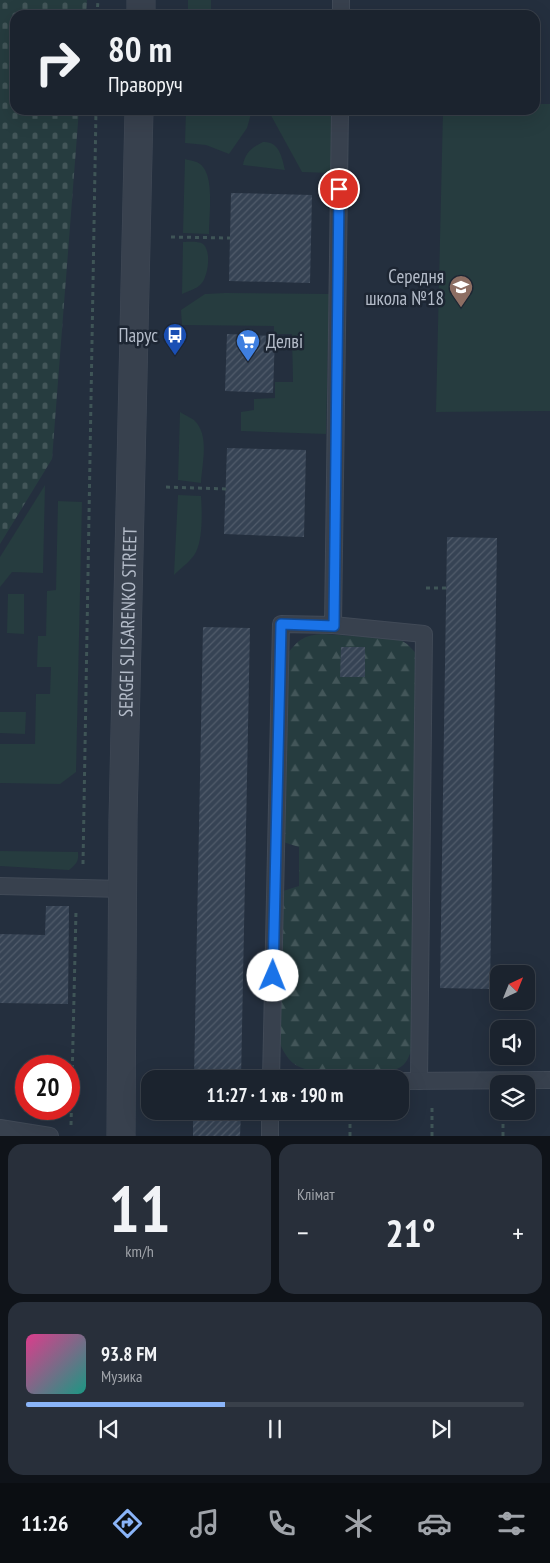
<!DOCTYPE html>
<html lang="uk">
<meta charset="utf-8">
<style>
:root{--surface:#1b232e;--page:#282f3a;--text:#f1f3f6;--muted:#a0a4aa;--line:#39404a;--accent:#8ab4f8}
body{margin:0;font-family:"PT Sans Narrow",sans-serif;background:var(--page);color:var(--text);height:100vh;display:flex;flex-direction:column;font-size:19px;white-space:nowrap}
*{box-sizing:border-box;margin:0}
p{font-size:16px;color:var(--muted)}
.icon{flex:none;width:28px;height:28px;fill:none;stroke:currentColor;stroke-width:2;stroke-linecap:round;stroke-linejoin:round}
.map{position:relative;height:1136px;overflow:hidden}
.details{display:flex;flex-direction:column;gap:8px;padding:8px;background:#0f1319;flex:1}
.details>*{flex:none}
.top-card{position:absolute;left:10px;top:10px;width:530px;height:105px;border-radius:15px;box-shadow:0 5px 20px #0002,0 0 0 1px var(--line);background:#1b232e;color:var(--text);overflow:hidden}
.needle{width:32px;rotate:43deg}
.fabs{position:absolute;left:490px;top:965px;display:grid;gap:10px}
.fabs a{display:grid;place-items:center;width:45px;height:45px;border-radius:10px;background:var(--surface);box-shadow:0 5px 20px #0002,0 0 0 1px var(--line);font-size:25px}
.speed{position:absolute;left:15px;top:1055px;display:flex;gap:10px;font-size:25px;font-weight:700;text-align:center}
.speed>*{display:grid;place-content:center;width:65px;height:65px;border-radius:50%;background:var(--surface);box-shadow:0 5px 20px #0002,0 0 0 1px var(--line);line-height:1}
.speed .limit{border:8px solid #d22;background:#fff;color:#111}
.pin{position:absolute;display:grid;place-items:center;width:42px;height:42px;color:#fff;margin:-21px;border:2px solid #fff;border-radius:50%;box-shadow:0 1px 5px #0007}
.me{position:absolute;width:55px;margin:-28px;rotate:1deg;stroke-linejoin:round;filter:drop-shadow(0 0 4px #0008)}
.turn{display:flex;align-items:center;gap:18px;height:105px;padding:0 15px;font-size:22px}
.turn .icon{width:65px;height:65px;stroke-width:2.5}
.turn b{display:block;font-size:35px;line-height:42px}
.big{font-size:38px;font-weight:800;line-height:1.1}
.details .card{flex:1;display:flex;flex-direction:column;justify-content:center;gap:8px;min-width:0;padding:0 18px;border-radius:15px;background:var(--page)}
.details .dial{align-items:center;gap:0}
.dial b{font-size:65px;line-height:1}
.song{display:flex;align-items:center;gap:15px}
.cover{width:60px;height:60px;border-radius:8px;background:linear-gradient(135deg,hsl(330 70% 55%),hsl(170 70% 35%))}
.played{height:5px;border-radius:2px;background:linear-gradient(90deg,var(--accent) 40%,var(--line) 40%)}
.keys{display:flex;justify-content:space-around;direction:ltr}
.heat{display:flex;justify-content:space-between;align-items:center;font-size:28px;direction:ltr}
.details .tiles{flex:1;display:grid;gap:8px;grid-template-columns:1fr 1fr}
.card:last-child{grid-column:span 2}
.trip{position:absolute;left:141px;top:1070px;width:268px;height:50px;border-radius:15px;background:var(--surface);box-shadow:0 5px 20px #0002,0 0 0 1px var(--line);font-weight:800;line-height:50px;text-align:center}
.tab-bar{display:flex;height:80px;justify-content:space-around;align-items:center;background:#0b0e12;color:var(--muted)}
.tab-bar .icon{width:35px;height:35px}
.tab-bar .current{color:var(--accent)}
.tab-bar b{font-size:22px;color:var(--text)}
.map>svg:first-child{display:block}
.grass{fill:#263c3f}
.forest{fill:url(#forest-firs)}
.cemetery{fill:url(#cemetery-stones)}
.building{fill:url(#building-hatch)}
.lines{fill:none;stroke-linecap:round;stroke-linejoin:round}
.service-casing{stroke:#414a57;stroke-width:18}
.tertiary-casing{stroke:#414a57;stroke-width:29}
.path{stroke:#3f5557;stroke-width:3;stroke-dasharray:4 4;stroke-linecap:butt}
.service{stroke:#38414e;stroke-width:16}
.tertiary{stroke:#38414e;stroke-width:28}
.route-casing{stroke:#114b97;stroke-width:12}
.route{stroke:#1a73e8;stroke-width:9}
.labels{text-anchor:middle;stroke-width:5;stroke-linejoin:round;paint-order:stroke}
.poi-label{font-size:19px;fill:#b4bcc9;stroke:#1d2633;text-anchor:end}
.street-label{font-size:19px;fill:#b4bcc9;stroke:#1d2633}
</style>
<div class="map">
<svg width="550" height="1136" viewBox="0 0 550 1136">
<defs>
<pattern id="forest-firs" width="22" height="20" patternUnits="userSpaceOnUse" patternTransform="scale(1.25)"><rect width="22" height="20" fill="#263c3f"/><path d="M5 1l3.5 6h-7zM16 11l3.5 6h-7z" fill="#435659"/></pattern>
<pattern id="cemetery-stones" width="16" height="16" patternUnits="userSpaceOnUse" patternTransform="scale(1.25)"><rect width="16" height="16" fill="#263c3f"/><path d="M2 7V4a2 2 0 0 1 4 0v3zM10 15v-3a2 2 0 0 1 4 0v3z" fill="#435659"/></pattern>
<pattern id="building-hatch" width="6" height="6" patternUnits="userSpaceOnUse" patternTransform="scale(1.25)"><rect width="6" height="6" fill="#364354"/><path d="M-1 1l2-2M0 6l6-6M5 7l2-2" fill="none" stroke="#515c6b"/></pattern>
</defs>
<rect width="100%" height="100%" fill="#242f3e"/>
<!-- grass -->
<g class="grass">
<rect x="188" y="0" width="23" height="15"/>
<path d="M535,104H550V411L436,412L443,110H535Z"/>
<path d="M186,110H252L247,128L229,154L206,145L185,143Z"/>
<path d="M268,110H333L332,173L302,172Z"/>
<path d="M263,142C279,141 282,157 285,170L243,165C245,153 252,147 263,142Z"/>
<path d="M185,159C191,161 199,161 203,167C214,180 209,217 209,234L183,233Z"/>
<path d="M183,242C189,242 199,241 203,244C212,251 208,279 200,285C196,289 188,291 182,294Z"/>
<path d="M225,293L329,294L326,434L241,431V412L254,410V399L275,398V382H293L292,334H274V326L182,325L181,310L205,294Z"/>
<path d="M180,412C184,415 190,417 194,420C210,435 202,463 201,483L178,480Z"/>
<path d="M45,485L43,573L12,572L0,587V557Z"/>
<path d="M178,495L201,496C202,511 203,538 196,552C192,560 181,568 174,575Z"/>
<path d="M58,501L82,502L76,772L60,784L0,783V744H35L36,694H50L51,667H37L38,636H46L47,591L56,590Z"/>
<path d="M8,594H24V634L7,633Z"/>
<path d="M0,712H26L25,734L0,733Z"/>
<path d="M0,851L78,852C79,862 76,864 69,870L0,866Z"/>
</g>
<!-- forest -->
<path class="forest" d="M323,634L399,639L407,644L416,653L412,1048C409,1056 407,1064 399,1068C386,1075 331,1071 313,1071C294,1067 288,1061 280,1044L283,891L299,886V847L283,842L288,653C299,639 305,635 323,634Z"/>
<!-- cemetery -->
<path class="cemetery" d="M0,0H87L86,15H15V110H79L52,459L0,544Z"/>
<!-- building -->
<g class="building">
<path d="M231,193L312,195L310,283L229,281Z"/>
<path d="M227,334L275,336L273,393L225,391Z"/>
<path d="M227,448L306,450L304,537L224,534Z"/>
<path d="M447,537L497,538L490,989L440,988Z"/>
<path d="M203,627L250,628L241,1079H194Z"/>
<path d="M341,647H365V677H340Z"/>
<path d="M46,906H69L68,1004L0,1003V934L45,935Z"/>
<path d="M193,1111H241L240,1136H193Z"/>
</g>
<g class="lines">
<!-- service casing -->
<g class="service-casing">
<g id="service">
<path d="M341,15V0"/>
<path d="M333,625L424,634L419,1081"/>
<path d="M0,886L123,889"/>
<path d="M271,1079L281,624L333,625L340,110"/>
<path d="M400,1081L550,1080"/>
<path d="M0,1128L50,1136"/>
<path d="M270,1136V1111"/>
</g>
</g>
<!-- tertiary casing -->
<g class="tertiary-casing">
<g id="tertiary">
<path d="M141,15V0"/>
<path id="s1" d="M121,1136L123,820L139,110"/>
</g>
</g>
<!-- path -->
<g class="path">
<path d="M97,15L98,0"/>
<path d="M171,237L230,238"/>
<path d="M166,487L226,489"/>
<path d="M426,588H446"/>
<path d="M83,864L96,110"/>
<path d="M71,1125L76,911"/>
<path d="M350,1136V1111"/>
<path d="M432,1136V1104"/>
<path d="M503,1136V1111"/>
</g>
<!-- service -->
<use href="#service" class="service"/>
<!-- tertiary -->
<use href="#tertiary" class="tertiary"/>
</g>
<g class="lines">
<!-- route casing -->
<g class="route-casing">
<path id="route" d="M273,976L281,624L334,626L339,189"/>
</g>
<!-- route -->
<use href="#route" class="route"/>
</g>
<!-- icons -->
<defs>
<g id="school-pin" transform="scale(1.25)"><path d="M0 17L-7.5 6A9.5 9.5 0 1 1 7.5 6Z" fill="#8d6e63" stroke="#1d2633"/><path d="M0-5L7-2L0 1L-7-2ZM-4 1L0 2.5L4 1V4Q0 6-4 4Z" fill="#fff"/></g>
<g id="bus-pin" transform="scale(1.25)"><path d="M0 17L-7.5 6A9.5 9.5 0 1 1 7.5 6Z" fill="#1a4fb4" stroke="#1d2633"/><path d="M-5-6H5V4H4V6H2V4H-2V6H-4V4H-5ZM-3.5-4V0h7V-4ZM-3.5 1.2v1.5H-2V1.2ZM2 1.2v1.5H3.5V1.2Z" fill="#fff"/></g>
<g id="supermarket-pin" transform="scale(1.25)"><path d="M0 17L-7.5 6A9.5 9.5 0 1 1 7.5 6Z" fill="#3f7fe0" stroke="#1d2633"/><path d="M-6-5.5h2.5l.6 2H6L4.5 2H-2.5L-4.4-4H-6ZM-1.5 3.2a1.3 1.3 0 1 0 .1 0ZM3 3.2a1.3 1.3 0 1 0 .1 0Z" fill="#fff"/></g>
</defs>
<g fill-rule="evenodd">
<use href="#school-pin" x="461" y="287"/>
<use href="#bus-pin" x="175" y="335"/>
<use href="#supermarket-pin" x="248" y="341"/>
</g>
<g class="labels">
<!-- poi labels -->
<g class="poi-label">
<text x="444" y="283">Середня<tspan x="444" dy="22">школа №18</tspan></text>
<text x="158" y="342">Парус</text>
<text x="266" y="348" text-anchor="start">Делві</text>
</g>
<!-- street labels -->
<g class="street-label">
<text dy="7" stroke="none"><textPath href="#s1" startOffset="514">SERGEI SLISARENKO STREET</textPath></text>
</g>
</g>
</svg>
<div class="fabs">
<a><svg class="needle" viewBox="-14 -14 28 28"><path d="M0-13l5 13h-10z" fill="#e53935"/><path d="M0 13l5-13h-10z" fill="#a0a4aa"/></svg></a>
<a><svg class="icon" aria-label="sound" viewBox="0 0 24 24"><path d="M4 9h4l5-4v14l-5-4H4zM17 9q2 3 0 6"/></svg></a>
<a><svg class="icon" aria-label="layers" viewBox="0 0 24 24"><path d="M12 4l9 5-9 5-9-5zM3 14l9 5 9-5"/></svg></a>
</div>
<div class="speed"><div class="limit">20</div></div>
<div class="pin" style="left:339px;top:189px;background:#d93025"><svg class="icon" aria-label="arrive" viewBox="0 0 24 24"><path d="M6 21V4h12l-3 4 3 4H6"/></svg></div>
<svg class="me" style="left:273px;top:976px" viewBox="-20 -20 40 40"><circle r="19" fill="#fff"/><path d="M0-13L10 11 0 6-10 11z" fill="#1a73e8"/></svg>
<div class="trip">11:27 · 1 хв · 190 m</div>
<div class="top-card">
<div class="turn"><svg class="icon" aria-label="right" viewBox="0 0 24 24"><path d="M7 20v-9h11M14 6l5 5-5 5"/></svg><div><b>80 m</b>Праворуч</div></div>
</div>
</div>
<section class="details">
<div class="tiles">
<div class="card dial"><b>11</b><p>km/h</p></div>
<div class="card"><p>Клімат</p>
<div class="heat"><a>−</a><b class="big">21°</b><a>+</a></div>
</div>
<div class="card">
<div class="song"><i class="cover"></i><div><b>93.8 FM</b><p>Музика</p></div></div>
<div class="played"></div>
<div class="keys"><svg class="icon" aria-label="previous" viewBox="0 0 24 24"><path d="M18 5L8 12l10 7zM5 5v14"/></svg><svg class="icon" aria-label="pause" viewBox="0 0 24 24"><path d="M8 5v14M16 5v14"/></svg><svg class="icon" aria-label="next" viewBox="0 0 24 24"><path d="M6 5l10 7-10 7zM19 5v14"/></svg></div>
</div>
</div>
</section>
<nav class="tab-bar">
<b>11:26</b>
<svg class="icon current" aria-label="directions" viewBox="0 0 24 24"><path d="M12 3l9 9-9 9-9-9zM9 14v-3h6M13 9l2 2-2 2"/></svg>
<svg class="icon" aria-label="music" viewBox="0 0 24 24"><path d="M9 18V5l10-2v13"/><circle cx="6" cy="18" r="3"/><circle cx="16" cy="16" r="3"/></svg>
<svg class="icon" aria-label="phone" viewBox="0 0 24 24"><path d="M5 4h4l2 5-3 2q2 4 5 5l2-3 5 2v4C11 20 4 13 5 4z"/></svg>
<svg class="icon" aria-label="climate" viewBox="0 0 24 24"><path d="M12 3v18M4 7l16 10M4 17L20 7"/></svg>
<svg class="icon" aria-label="car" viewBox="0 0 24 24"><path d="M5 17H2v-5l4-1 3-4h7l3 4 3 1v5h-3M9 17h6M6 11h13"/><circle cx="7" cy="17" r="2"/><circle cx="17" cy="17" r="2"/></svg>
<svg class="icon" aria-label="filters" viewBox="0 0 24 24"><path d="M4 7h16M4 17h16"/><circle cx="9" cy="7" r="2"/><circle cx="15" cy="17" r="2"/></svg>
</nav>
